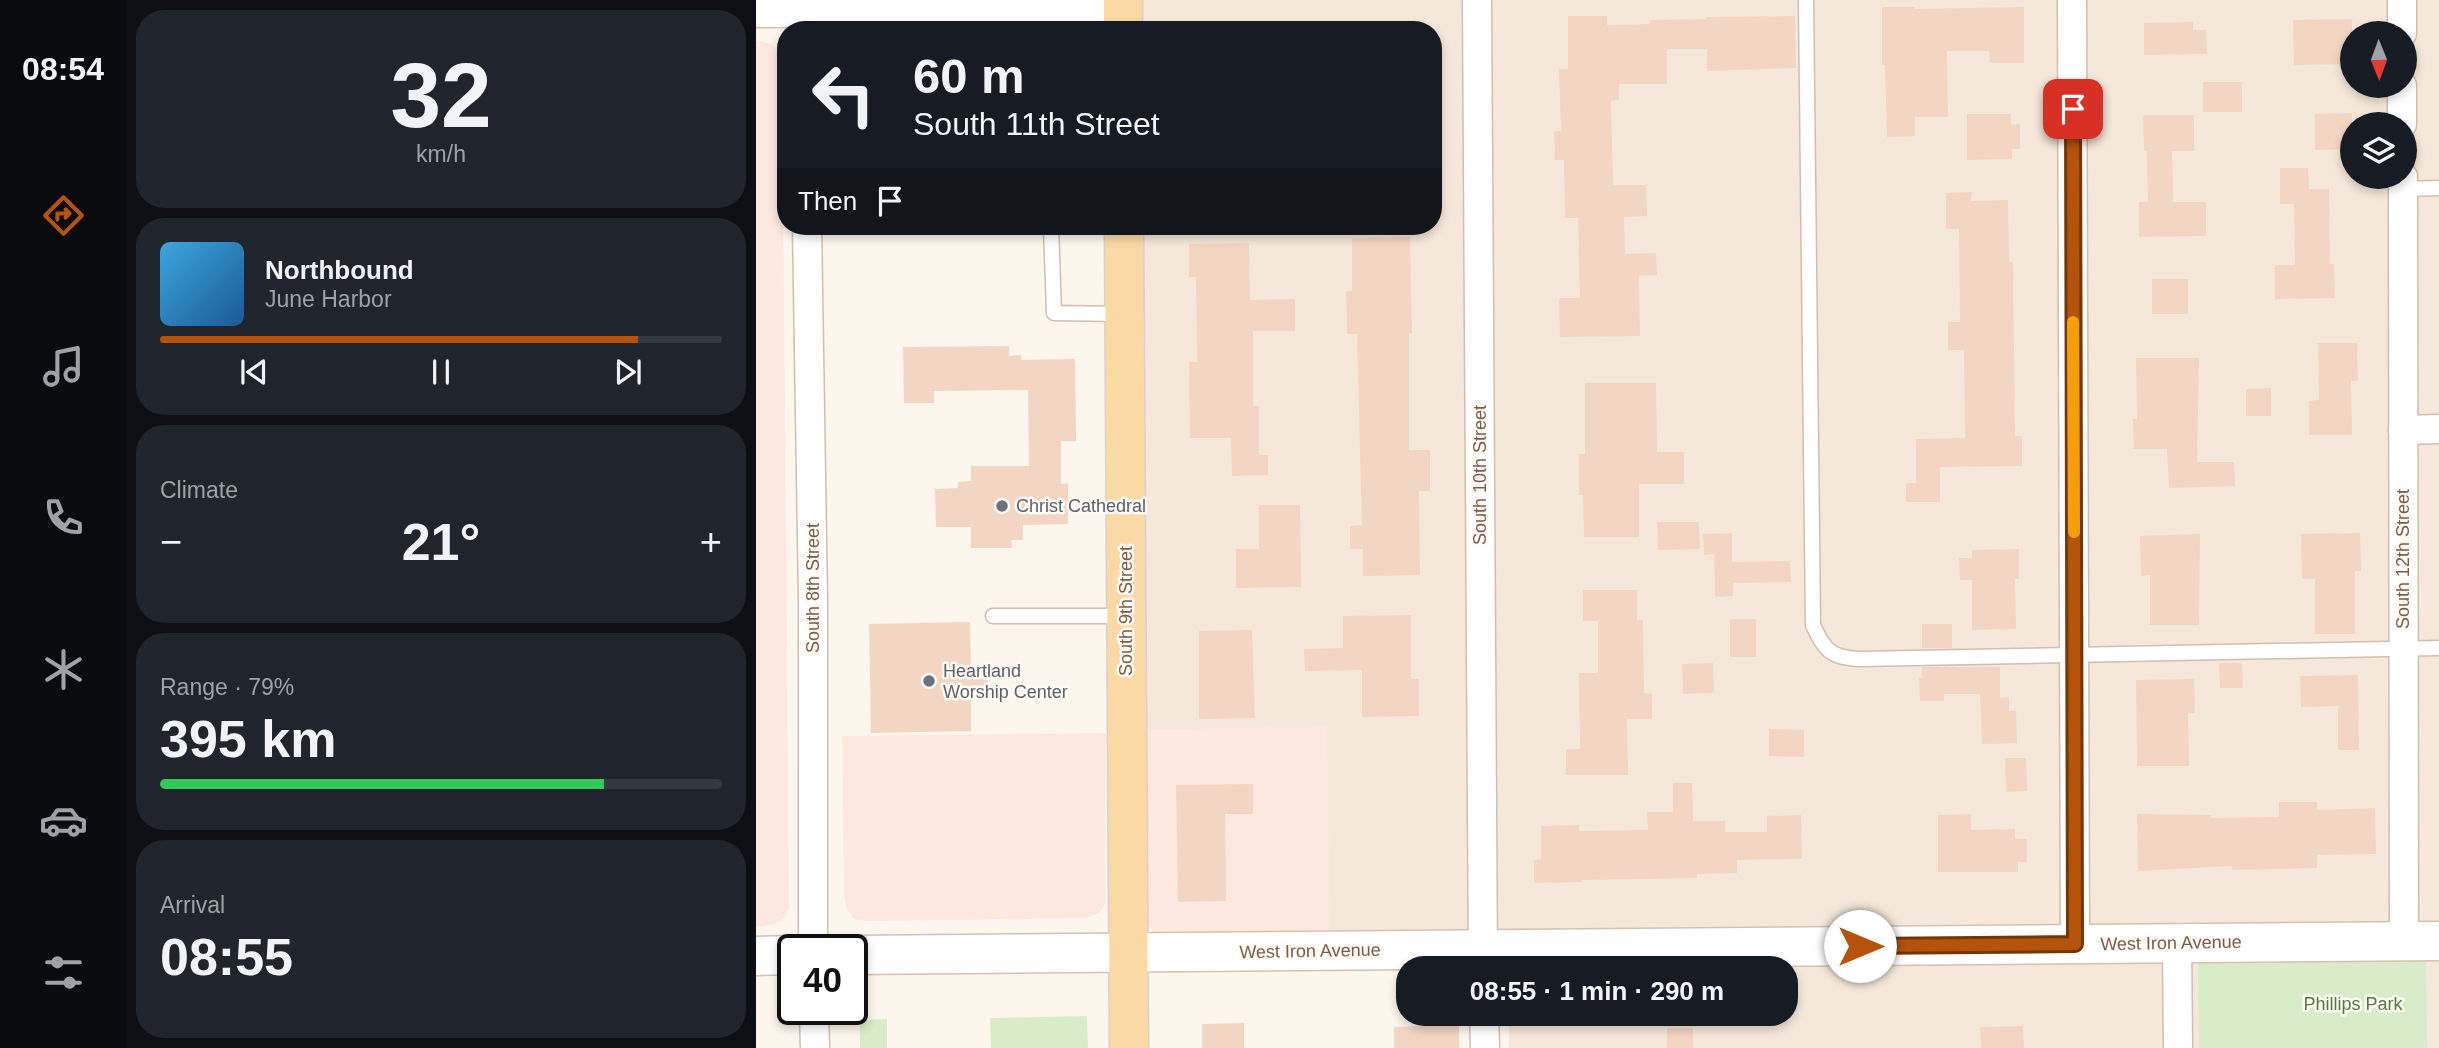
<!DOCTYPE html>
<meta charset="utf-8">
<style>
:root{--surface:#171b24;--page:#20242c;--text:#f1f3f6;--muted:#9ea1a6;--line:#363941;--accent:#b45309}
body{margin:0;font-family:Arial,sans-serif;background:var(--page);color:var(--text);height:100vh;display:flex;flex-direction:column;font-size:26px;white-space:nowrap}
*{box-sizing:border-box;margin:0}
p{font-size:23px;color:var(--muted)}
.icon{flex:none;width:38px;height:38px;fill:none;stroke:currentColor;stroke-width:2;stroke-linecap:round;stroke-linejoin:round}
.map{position:relative;flex:1;overflow:hidden}
.side{display:flex;flex-direction:column;gap:10px;padding:10px;background:#0d0f14;width:630px}
.side>*{flex:none}
.banner{position:absolute;left:21px;top:21px;width:665px;height:214px;border-radius:28px;box-shadow:0 4px 10px #0003;background:#171b24;color:var(--text);overflow:hidden}
.needle{width:46px;rotate:179deg}
.controls{position:absolute;left:1584px;top:21px;display:grid;gap:14px}
.controls a{display:grid;place-items:center;width:77px;height:77px;border-radius:50%;background:var(--surface);box-shadow:0 4px 10px #0003;font-size:35px}
.speed{position:absolute;left:21px;top:934px;display:flex;gap:14px;font-size:35px;font-weight:700;text-align:center}
.speed>*{display:grid;place-content:center;width:91px;height:91px;border-radius:50%;background:var(--surface);box-shadow:0 4px 10px #0003;line-height:1}
.speed .limit{border:4px solid #111;border-radius:10px;background:#fff;color:#111}
.pin{position:absolute;display:grid;place-items:center;width:60px;height:60px;color:#fff;margin:-30px;border-radius:14px;box-shadow:0 4px 10px #0006}
.me{position:absolute;width:77px;margin:-38px;rotate:90deg;stroke-linejoin:round;filter:drop-shadow(0 0 5px #0008)}
.turn{display:flex;align-items:center;gap:24px;height:147px;padding:0 21px;font-size:32px}
.turn .icon{width:91px;height:91px;stroke-width:2.5}
.turn b{display:block;font-size:49px;line-height:60px}
.then{display:flex;align-items:center;height:66px;padding:0 21px;background:#0003;gap:14px;font-size:26px}
.big{font-size:52px;font-weight:700;line-height:1.1}
.side .widget{flex:1;display:flex;flex-direction:column;justify-content:center;gap:10px;min-width:0;padding:0 24px;border-radius:28px;background:var(--page)}
.side .dial{align-items:center;gap:0}
.dial b{font-size:91px;line-height:1}
.song{display:flex;align-items:center;gap:21px}
.cover{width:84px;height:84px;border-radius:10px;background:linear-gradient(135deg,hsl(200 70% 55%),hsl(210 70% 35%))}
.played{height:7px;border-radius:4px;background:linear-gradient(90deg,var(--accent) 85%,var(--line) 85%)}
.keys{display:flex;justify-content:space-around;direction:ltr}
.heat{display:flex;justify-content:space-between;align-items:center;font-size:38px;direction:ltr}
.charge{height:10px;border-radius:5px;background:linear-gradient(90deg,#34c759 79%,var(--line) 0)}
.trip{position:absolute;left:640px;top:956px;width:402px;height:70px;border-radius:28px;background:var(--surface);box-shadow:0 4px 10px #0003;font-weight:700;line-height:70px;text-align:center}
main{display:flex;flex:1;min-height:0}
.dock{display:flex;flex-direction:column;width:126px;justify-content:space-around;align-items:center;background:#090b0e;color:var(--muted)}
.dock .icon{width:49px;height:49px}
.dock .current{color:var(--accent)}
.dock b{font-size:32px;color:var(--text)}
.map>svg:first-child{display:block}
.residential{fill:#f5e8da;fill-rule:evenodd}
.commercial{fill:#fde8e0}
.green{fill:#d8ecc9}
.building{fill:#f3d5c3}
.lines{fill:none;stroke-linecap:round;stroke-linejoin:round}
.lane-casing{stroke:#d1beb0;stroke-width:17}
.street-casing{stroke:#d1beb0;stroke-width:31}
.secondary-casing{stroke:#d6c0b0;stroke-width:41}
.primary-casing{stroke:#dad1cd;stroke-width:41}
.lane{stroke:#fff;stroke-width:14}
.street{stroke:#fff;stroke-width:28}
.secondary{stroke:#fff;stroke-width:38}
.primary{stroke:#fbd9a5;stroke-width:38}
.route-casing{stroke:#753606;stroke-width:18}
.route{stroke:#b45309;stroke-width:12}
.slow{stroke:#f59e0b;stroke-width:12}
.worship-dot{fill:#6b7280;stroke:#fffaf3;stroke-width:2.5}
.labels{text-anchor:middle;stroke-width:5;stroke-linejoin:round;paint-order:stroke}
.street-label{font-size:18px;fill:#7a5c4d;stroke:#fffaf3}
.worship-label{font-size:18px;fill:#5b616d;stroke:#fffaf3;text-anchor:start}
.park-label{font-size:18px;fill:#537a41;stroke:#fffaf3}
</style>
<main>
<nav class="dock">
<b>08:54</b>
<svg class="icon current" aria-label="directions" viewBox="0 0 24 24"><path d="M12 3l9 9-9 9-9-9zM9 14v-3h6M13 9l2 2-2 2"/></svg>
<svg class="icon" aria-label="music" viewBox="0 0 24 24"><path d="M9 18V5l10-2v13"/><circle cx="6" cy="18" r="3"/><circle cx="16" cy="16" r="3"/></svg>
<svg class="icon" aria-label="phone" viewBox="0 0 24 24"><path d="M5 4h4l2 5-3 2q2 4 5 5l2-3 5 2v4C11 20 4 13 5 4z"/></svg>
<svg class="icon" aria-label="climate" viewBox="0 0 24 24"><path d="M12 3v18M4 7l16 10M4 17L20 7"/></svg>
<svg class="icon" aria-label="car" viewBox="0 0 24 24"><path d="M5 17H2v-5l4-1 3-4h7l3 4 3 1v5h-3M9 17h6M6 11h13"/><circle cx="7" cy="17" r="2"/><circle cx="17" cy="17" r="2"/></svg>
<svg class="icon" aria-label="filters" viewBox="0 0 24 24"><path d="M4 7h16M4 17h16"/><circle cx="9" cy="7" r="2"/><circle cx="15" cy="17" r="2"/></svg>
</nav>
<section class="side">
<div class="widget dial"><b>32</b><p>km/h</p></div>
<div class="widget">
<div class="song"><i class="cover"></i><div><b>Northbound</b><p>June Harbor</p></div></div>
<div class="played"></div>
<div class="keys"><svg class="icon" aria-label="previous" viewBox="0 0 24 24"><path d="M18 5L8 12l10 7zM5 5v14"/></svg><svg class="icon" aria-label="pause" viewBox="0 0 24 24"><path d="M8 5v14M16 5v14"/></svg><svg class="icon" aria-label="next" viewBox="0 0 24 24"><path d="M6 5l10 7-10 7zM19 5v14"/></svg></div>
</div>
<div class="widget"><p>Climate</p>
<div class="heat"><a>−</a><b class="big">21°</b><a>+</a></div>
</div>
<div class="widget"><p>Range · 79%</p><b class="big">395 km</b><div class="charge"></div></div>
<div class="widget"><p>Arrival</p><b class="big">08:55</b></div>
</section>
<div class="map">
<svg width="1683" height="1048" viewBox="0 0 1683 1048">
<rect width="100%" height="100%" fill="#fdf6ec"/>
<!-- residential -->
<path class="residential" d="M385,0H1683V1048H753V1013H1031V968H753L574,935L386,730L383,226H677V30H382ZM1596,33H1648V86H1596ZM1596,124H1648V177H1596Z"/>
<!-- commercial -->
<g class="commercial">
<path d="M0,40L16,44L24,53L26,67L33,908L28,918L19,924L0,927Z"/>
<path d="M571,726L574,935L398,934L389,919L386,730Z"/>
<path d="M350,733L349,904L343,913L330,918L109,921L97,918L91,909L88,896L86,736Z"/>
</g>
<!-- green -->
<g class="green">
<path d="M1670,959L1671,1048H1443L1442,962Z"/>
<path d="M331,1016L332,1048H235L234,1018Z"/>
<path d="M131,1019V1048H104V1020Z"/>
</g>
<!-- building -->
<g class="building">
<path d="M1126,7H1159V9L1268,7V63H1234L1233,51H1191L1192,117H1159V136L1131,137L1129,65H1126Z"/>
<path d="M812,16H851V25L894,24V20L950,19V17L1039,16L1040,68L951,71V49H911V84H863V100L855,101L857,185H890L891,216L868,217L869,254L900,253L901,275L883,276L884,336L804,337L803,298H824L822,218H809L808,160H799L798,131H805L803,69H812Z"/>
<path d="M1596,19V64L1538,65L1537,20Z"/>
<path d="M1437,22V30H1450L1451,54L1388,55V23Z"/>
<rect x="1447" y="82" width="39" height="30"/>
<path d="M1596,113V149L1559,150V114Z"/>
<path d="M1211,114H1255V125L1264,124V149H1256V159L1211,160Z"/>
<path d="M1387,115H1438V151H1416L1417,202H1450V236L1383,237V202H1392L1391,151H1388Z"/>
<path d="M1524,168H1552L1553,189H1573L1574,264H1578L1579,298L1519,299V265H1539L1538,204H1524Z"/>
<path d="M1216,192L1215,201L1252,200L1253,262H1257L1259,436H1266V466L1184,467V502H1150V483H1160V439L1209,438L1208,350H1192V322H1204L1203,229H1190V193Z"/>
<path d="M654,237L656,333H653V450H674V491H663L664,575L607,576V549H594V526L606,525L601,334H591L590,291H596V238Z"/>
<path d="M493,243L494,300L539,299V331H497V406H503V455H512V475L476,476L475,438H434L433,362H441L440,277H433V244Z"/>
<rect x="1396" y="279" width="36" height="35"/>
<path d="M1562,343H1601L1602,381H1595L1596,435H1553V401L1563,400Z"/>
<path d="M253,346V356L265,355V360L319,359L320,441H305V484L312,483V524L267,525V540H255L256,548H215V527H180L179,489L202,488V482L215,481V466H273L272,390L178,391V403H148L147,347Z"/>
<path d="M1380,358H1443L1441,462H1478L1479,486L1413,488L1411,449H1378L1377,419H1381Z"/>
<path d="M829,383H900L901,452H928V484H883V537H828L827,495H823V454H829Z"/>
<path d="M1515,388V416H1490V389Z"/>
<path d="M503,505H544L545,587L480,588V549H503Z"/>
<path d="M901,522H943L944,549L902,550Z"/>
<path d="M976,533V562L1034,561L1035,582L977,583V596L959,597L958,554L948,555L947,534Z"/>
<path d="M1604,533L1605,571H1599V634H1559V579H1546L1545,534Z"/>
<path d="M1444,534L1443,625H1394V575L1385,576L1384,536Z"/>
<path d="M1263,549V579H1259L1260,629L1216,630V580H1204L1203,558H1216V550Z"/>
<path d="M827,590H881V620H887L888,693L896,694V719H871L872,775H810V749H824L823,673H842V621H827Z"/>
<path d="M655,615V679H663V716L606,717V670L549,671L548,649L587,648V616Z"/>
<rect x="974" y="619" width="26" height="38"/>
<path d="M214,622L215,666H231L232,696H215V731L115,733L113,624Z"/>
<rect x="1166" y="624" width="30" height="24"/>
<path d="M496,630L499,718L443,719V631Z"/>
<path d="M957,663L958,693L927,694L926,664Z"/>
<path d="M1463,663H1486L1487,688H1464Z"/>
<path d="M1166,667H1244V698L1253,697V711H1260L1261,743L1226,744L1224,694H1188V701H1164L1163,678H1166Z"/>
<path d="M1602,675L1603,750H1582V706L1545,707L1544,676Z"/>
<path d="M1438,679L1439,713H1432L1433,766H1381L1380,680Z"/>
<path d="M1013,729L1048,730V757L1013,756Z"/>
<path d="M1249,758H1270L1271,791L1250,792Z"/>
<path d="M917,783H936L937,821H969V832H1011V816L1045,815L1046,859L981,860V873L941,874V878L825,880V882L778,883V860L785,859V826L823,825V831L892,830L891,812H917Z"/>
<path d="M497,784V814H469L470,901L422,902L420,785Z"/>
<path d="M1523,802H1561V810L1619,808L1620,854L1561,855V868L1476,870V866L1382,871L1381,814L1454,815L1455,818L1523,817Z"/>
<path d="M1215,814V830L1259,829V839H1271V862H1262V872H1182V815Z"/>
<path d="M488,1023V1048H446V1024Z"/>
<path d="M703,1025V1048H638V1027Z"/>
<path d="M1267,1026L1268,1048H1225L1224,1027Z"/>
<rect x="911" y="1028" width="26" height="20"/>
</g>
<g class="lines">
<!-- lane casing -->
<g class="lane-casing">
<g id="lane">
<path d="M1050,0L1057,625C1068,650 1075,658 1104,659L1683,648"/>
<path d="M1647,189L1683,188"/>
<path d="M295,226L298,313L366,314"/>
<path d="M237,616H368"/>
</g>
</g>
<!-- street casing -->
<g class="street-casing">
<g id="street">
<path d="M721,0L727,968"/>
<path d="M1316,0L1319,944"/>
<path d="M1646,0V33"/>
<path d="M0,13L367,9"/>
<path d="M1646,86V124"/>
<path d="M1647,177L1648,941"/>
<path d="M51,226L57,601V950"/>
<path d="M1647,430L1683,429"/>
<path d="M1421,943L1422,1048"/>
<path d="M58,1010L59,1048"/>
<path d="M728,1013L729,1048"/>
</g>
</g>
<!-- secondary casing -->
<g class="secondary-casing">
<g id="secondary">
<path d="M96,955L1683,941"/>
<path d="M0,956L37,955"/>
</g>
</g>
<!-- primary casing -->
<g class="primary-casing">
<g id="primary">
<path d="M367,0V30"/>
<path d="M368,226L373,1048"/>
</g>
</g>
<!-- lane -->
<use href="#lane" class="lane"/>
<!-- street -->
<use href="#street" class="street"/>
<!-- secondary -->
<use href="#secondary" class="secondary"/>
<!-- primary -->
<use href="#primary" class="primary"/>
</g>
<g class="lines">
<!-- route casing -->
<g class="route-casing">
<path id="route" d="M1104,946L1319,944L1317,109"/>
</g>
<!-- route -->
<use href="#route" class="route"/>
<!-- slow -->
<path class="slow" d="M1317,322L1318,532"/>
</g>
<!-- markers -->
<g class="worship-dot">
<circle cx="246" cy="506" r="7"/>
<circle cx="173" cy="681" r="7"/>
</g>
<g class="labels">
<!-- street labels -->
<g class="street-label">
<text transform="translate(724 475) rotate(-90)" y="6">South 10th Street</text>
<text transform="translate(1647 559) rotate(-90)" y="6">South 12th Street</text>
<text transform="translate(57 588) rotate(-90)" y="6">South 8th Street</text>
<text transform="translate(370 611) rotate(-90)" y="6">South 9th Street</text>
<text transform="translate(1415 943) rotate(-1)" y="6">West Iron Avenue</text>
<text transform="translate(554 951) rotate(-1)" y="6">West Iron Avenue</text>
</g>
<!-- worship labels -->
<g class="worship-label">
<text x="260" y="512">Christ Cathedral</text>
<text x="187" y="677">Heartland<tspan x="187" dy="21">Worship Center</tspan></text>
</g>
<!-- park labels -->
<g class="park-label">
<text x="1597" y="1010">Phillips Park</text>
</g>
</g>
</svg>
<div class="controls">
<a><svg class="needle" viewBox="-14 -14 28 28"><path d="M0-13l5 13h-10z" fill="#e53935"/><path d="M0 13l5-13h-10z" fill="#9ea1a6"/></svg></a>
<a><svg class="icon" aria-label="layers" viewBox="0 0 24 24"><path d="M12 4l9 5-9 5-9-5zM3 14l9 5 9-5"/></svg></a>
</div>
<div class="speed"><div class="limit">40</div></div>
<div class="pin" style="left:1317px;top:109px;background:#d93025"><svg class="icon" aria-label="arrive" viewBox="0 0 24 24"><path d="M6 21V4h12l-3 4 3 4H6"/></svg></div>
<svg class="me" style="left:1104px;top:946px" viewBox="-20 -20 40 40"><circle r="19" fill="#fff"/><path d="M0-13L10 11 0 6-10 11z" fill="#b45309"/></svg>
<div class="trip">08:55 · 1 min · 290 m</div>
<div class="banner">
<div class="turn"><svg class="icon" aria-label="left" viewBox="0 0 24 24"><path d="M17 20v-9H6M10 6l-5 5 5 5"/></svg><div><b>60 m</b>South 11th Street</div></div>
<div class="then">Then<svg class="icon" aria-label="arrive" viewBox="0 0 24 24"><path d="M6 21V4h12l-3 4 3 4H6"/></svg></div>
</div>
</div>
</main>
